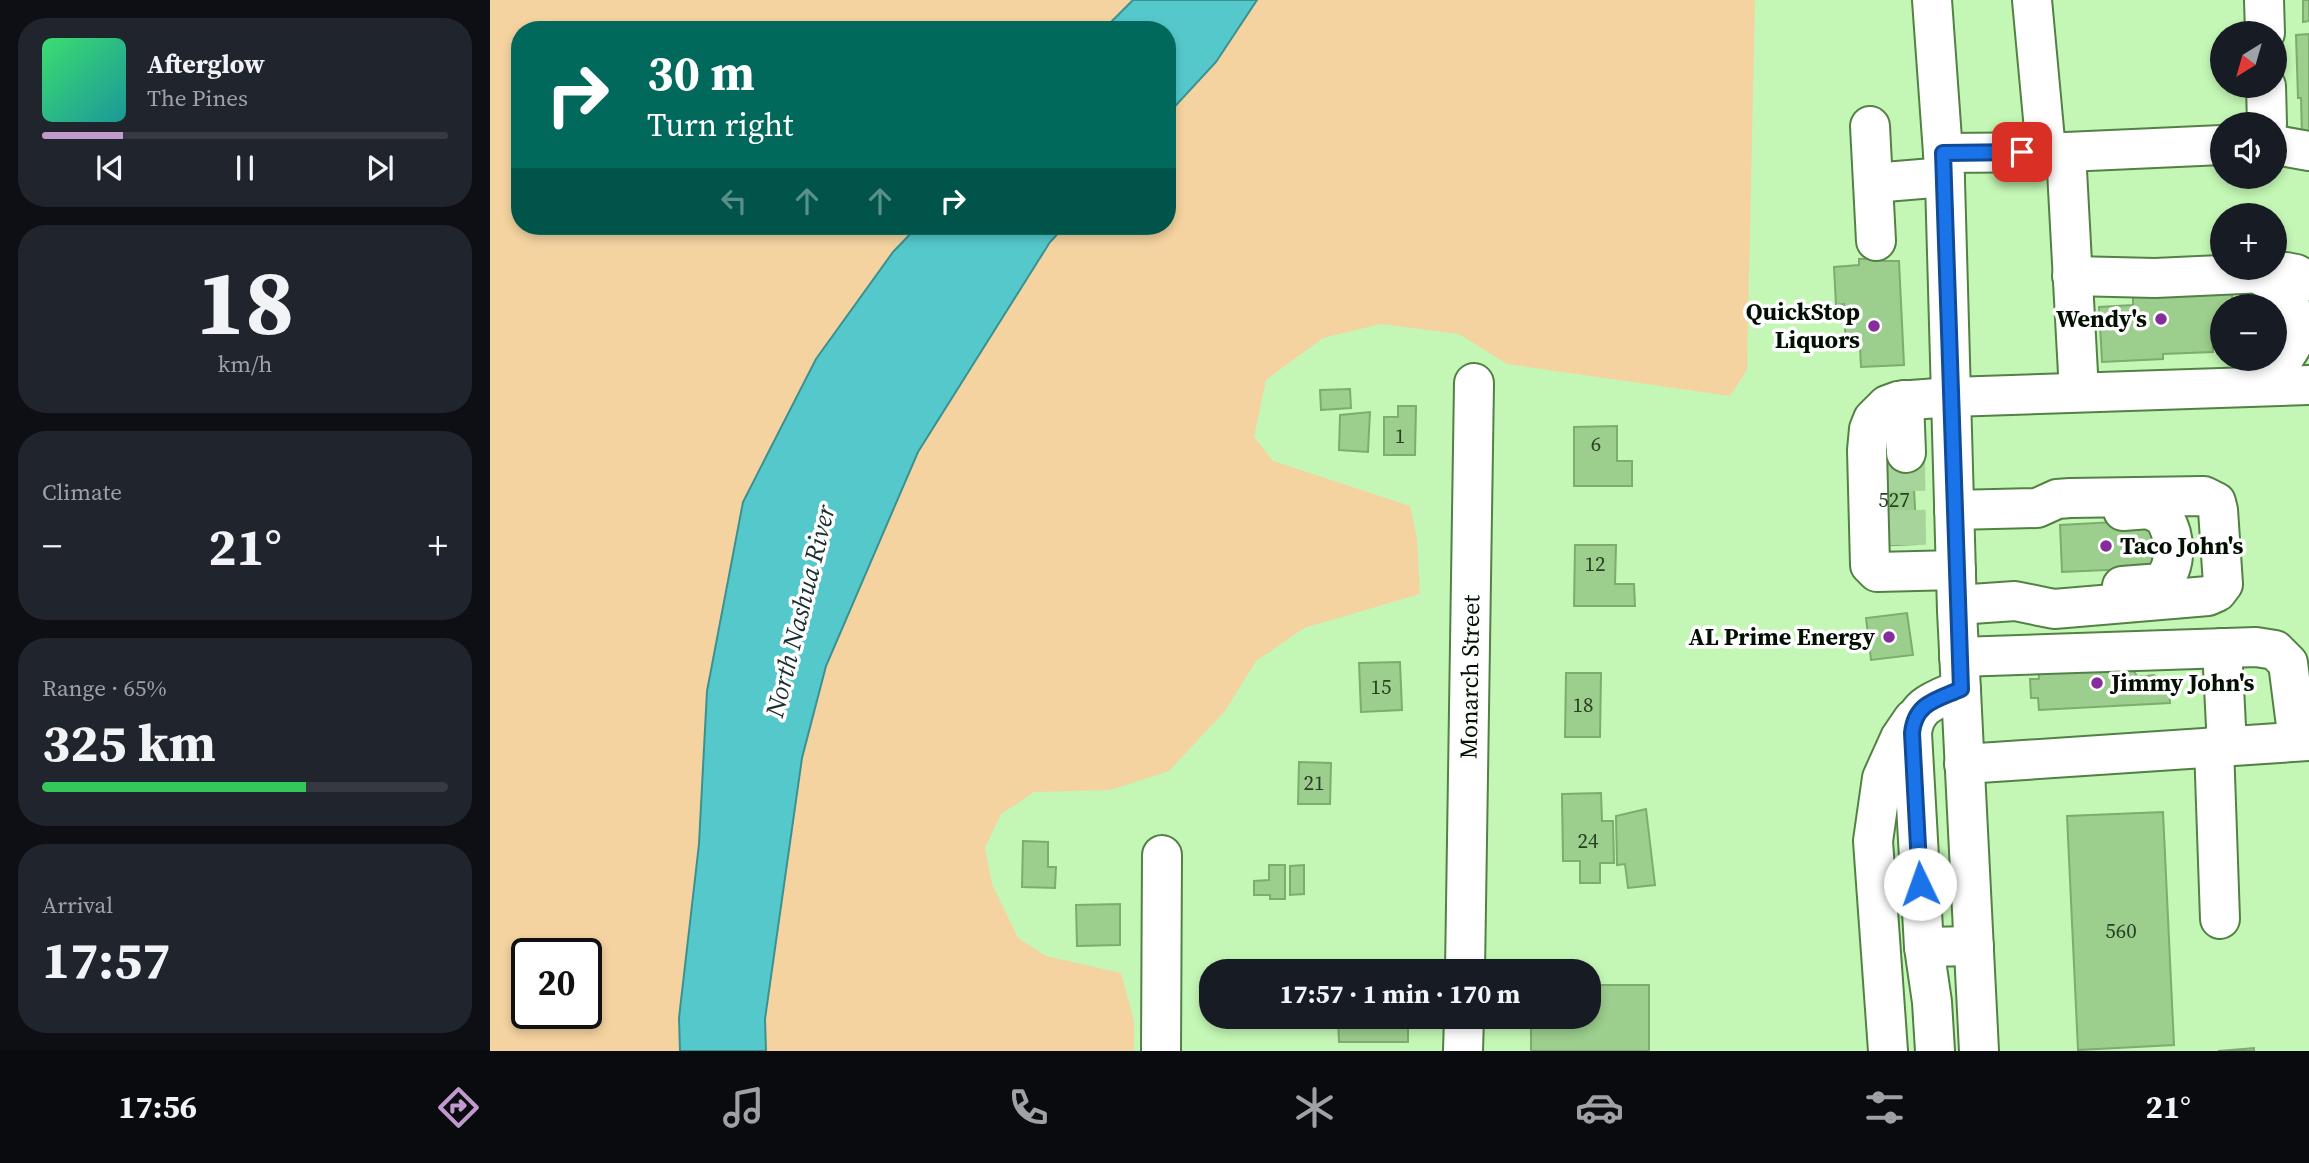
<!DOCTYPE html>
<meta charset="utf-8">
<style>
:root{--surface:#171b24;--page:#20242c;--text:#f1f3f6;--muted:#9ea1a6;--line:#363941;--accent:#c09acd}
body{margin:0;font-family:"Source Serif 4",serif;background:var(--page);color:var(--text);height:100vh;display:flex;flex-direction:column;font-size:26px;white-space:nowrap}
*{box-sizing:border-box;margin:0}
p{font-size:23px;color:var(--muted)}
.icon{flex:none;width:38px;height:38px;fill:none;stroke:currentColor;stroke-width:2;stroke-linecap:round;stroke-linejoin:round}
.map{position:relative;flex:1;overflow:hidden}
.details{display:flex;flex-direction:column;gap:18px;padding:18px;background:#0d0f14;width:490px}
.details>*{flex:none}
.guide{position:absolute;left:21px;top:21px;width:665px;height:214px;border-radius:28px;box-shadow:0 4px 10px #0003;background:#00695c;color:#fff;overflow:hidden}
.needle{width:46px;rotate:217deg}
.tools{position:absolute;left:1720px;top:21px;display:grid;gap:14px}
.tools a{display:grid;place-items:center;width:77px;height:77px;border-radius:50%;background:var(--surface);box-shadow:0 4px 10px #0003;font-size:35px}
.speed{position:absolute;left:21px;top:938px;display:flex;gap:14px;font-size:35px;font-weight:700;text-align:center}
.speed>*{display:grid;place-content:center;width:91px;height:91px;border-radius:50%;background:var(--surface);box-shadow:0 4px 10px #0003;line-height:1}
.speed .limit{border:4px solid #111;border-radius:10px;background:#fff;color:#111}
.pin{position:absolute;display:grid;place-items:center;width:60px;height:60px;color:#fff;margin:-30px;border-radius:14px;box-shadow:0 4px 10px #0006}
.me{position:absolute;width:77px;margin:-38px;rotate:357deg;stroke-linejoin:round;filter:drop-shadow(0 0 5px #0008)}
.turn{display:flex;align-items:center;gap:24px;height:147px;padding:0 21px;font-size:32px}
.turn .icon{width:91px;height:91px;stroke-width:2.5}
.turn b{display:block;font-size:49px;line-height:60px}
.lanes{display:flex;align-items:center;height:66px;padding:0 21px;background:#0003;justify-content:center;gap:35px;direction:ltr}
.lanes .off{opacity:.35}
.big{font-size:52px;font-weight:700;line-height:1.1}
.details .card{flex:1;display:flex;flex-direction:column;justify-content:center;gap:10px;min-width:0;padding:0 24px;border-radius:28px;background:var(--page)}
.details .dial{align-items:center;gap:0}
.dial b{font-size:91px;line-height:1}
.song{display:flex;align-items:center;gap:21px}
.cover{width:84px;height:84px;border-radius:10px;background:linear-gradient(135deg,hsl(140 70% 55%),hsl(180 70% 35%))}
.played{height:7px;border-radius:4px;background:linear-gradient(90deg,var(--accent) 20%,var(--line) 20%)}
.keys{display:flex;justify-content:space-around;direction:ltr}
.heat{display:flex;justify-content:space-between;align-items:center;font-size:38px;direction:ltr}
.charge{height:10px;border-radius:5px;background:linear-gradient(90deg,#34c759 65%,var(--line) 0)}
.trip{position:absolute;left:709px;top:959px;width:402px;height:70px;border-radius:28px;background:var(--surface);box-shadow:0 4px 10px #0003;font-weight:700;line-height:70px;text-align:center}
.tab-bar{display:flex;height:112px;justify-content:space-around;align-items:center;background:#090b0e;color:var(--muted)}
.tab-bar .icon{width:49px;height:49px}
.tab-bar .active{color:var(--accent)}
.tab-bar b{font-size:32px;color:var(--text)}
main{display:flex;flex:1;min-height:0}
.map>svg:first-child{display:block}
.green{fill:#f4d3a0;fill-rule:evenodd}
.water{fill:#55c8cc;stroke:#3c918f;stroke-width:2}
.building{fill:#9cce8d;stroke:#7cac6e;stroke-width:2}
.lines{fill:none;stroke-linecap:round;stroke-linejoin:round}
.minor-tunnel{stroke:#a7d49a;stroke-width:38;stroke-dasharray:38 19;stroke-linecap:butt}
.minor-casing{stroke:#538145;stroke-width:42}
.highway-casing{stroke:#538145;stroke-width:42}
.minor{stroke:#fff;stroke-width:38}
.highway{stroke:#fff;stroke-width:38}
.route-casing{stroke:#114b97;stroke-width:18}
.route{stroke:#1a73e8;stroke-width:12}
.poi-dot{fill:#852e9b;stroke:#fff;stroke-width:2.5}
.labels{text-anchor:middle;stroke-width:7;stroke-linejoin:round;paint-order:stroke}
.number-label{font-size:21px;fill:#284023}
.poi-label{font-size:24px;font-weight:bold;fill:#011000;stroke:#fff;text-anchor:end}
.street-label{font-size:24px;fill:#011000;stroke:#fff}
.water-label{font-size:26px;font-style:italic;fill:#1a2e2f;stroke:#fff}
</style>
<main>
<section class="details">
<div class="card">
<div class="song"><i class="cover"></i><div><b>Afterglow</b><p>The Pines</p></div></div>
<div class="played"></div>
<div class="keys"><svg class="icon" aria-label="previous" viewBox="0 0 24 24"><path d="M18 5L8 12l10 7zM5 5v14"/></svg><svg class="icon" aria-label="pause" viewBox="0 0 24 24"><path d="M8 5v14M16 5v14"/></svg><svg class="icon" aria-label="next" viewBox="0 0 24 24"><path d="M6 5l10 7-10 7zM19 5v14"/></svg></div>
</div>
<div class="card dial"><b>18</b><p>km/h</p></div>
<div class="card"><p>Climate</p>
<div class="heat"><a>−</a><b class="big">21°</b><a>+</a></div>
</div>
<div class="card"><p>Range · 65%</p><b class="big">325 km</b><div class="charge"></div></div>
<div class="card"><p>Arrival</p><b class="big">17:57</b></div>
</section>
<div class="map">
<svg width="1819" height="1051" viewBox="0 0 1819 1051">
<rect width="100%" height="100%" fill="#c4f7b5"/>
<!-- green -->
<g class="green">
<path d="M0,0H643L613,30H30V226H428L403,252L326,359L253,502L217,691L209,844L189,1018L190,1051H0ZM37,954H96V1013H37Z"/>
<path d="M767,0H1265L1257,370L1240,396L1017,364L969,334L891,324L833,338L776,380L764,437L783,461L920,506L927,538L930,594L814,628L766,661L735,711L679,771L620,790L544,792L511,814L495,848L502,884L528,938L556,956L631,973L644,1021V1051H276L275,1019L312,758L336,666L428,452L560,242L575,226H677V115L726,62Z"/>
</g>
<!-- water -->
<g class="water">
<path d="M643,0H767L726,62L677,115V30H613Z"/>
<path d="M428,226H575L560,242L428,452L336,666L312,758L275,1019L276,1051H190L189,1018L209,844L217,691L253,502L326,359L403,252Z"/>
</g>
<!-- building -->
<g class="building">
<path d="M1813,0H1819V21L1813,22Z"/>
<path d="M1819,34V137H1812L1811,98H1808L1806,35Z"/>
<path d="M1393,258V261H1409L1414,365L1371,367L1370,348H1356L1354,304L1346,305L1344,267L1369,265V259Z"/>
<path d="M1742,290V306H1732V331H1722L1723,352L1673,354V359L1612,362L1609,307L1643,305V296Z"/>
<path d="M860,389L861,408L831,410L830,390Z"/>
<path d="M908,406H926L925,455H894V417H908Z"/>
<path d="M880,412L878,452L849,450L850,415Z"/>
<path d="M1127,426V461H1142V486H1084V427Z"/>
<path d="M1422,453L1427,544L1386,546L1381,455Z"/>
<path d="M1661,520L1663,568L1572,572L1570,525Z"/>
<path d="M1085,545H1126L1125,584H1144L1145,606H1084Z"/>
<path d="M1417,613L1423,655L1381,660L1376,618Z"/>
<path d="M1636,661L1648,677L1664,675L1679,687L1680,703L1549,710L1548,698H1541L1540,679H1549L1548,666Z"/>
<path d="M910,662L912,710L871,712L869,663Z"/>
<path d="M1076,673H1111L1110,737H1075Z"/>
<path d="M809,762L841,763L840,804H808Z"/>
<path d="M1111,793L1112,821H1123L1124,863H1110V883H1090V861H1073L1072,794Z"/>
<path d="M1156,809L1165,885L1138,888L1135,864L1127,865L1126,816Z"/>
<path d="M1673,812L1684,1045L1588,1050L1577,816Z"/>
<path d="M533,841L558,842V867H566L565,888L532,887Z"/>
<path d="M779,865H795V899H780V895H764V881L779,880Z"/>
<path d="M814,865V894L800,895V866Z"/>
<path d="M630,904V945L587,946L586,905Z"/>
<path d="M1099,985H1159V1051H1041V1017H1099Z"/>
<path d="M848,1017H918V1042H849Z"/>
<path d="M1764,1048V1051H1728Z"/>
</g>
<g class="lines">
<!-- minor-tunnel -->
<path class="minor-tunnel" d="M1416,453L1417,545"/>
<!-- minor casing -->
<g class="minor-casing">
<g id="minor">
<path d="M1542,0L1556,151"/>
<path d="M1774,0L1775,33"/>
<path d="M1776,86L1777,124"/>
<path d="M1380,126L1386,241"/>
<path d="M1785,145L1819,151"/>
<path d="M1576,152L1589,392"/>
<path d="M1453,153L1576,152L1732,145"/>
<path d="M1383,183L1455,177"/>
<path d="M1769,274L1795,292L1800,304L1801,347L1791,363L1783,368"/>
<path d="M1582,276L1665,278L1796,272L1806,274L1819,281"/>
<path d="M1414,400L1416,453"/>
<path d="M1464,510L1547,508L1567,499L1580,498L1714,496L1726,502L1728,510L1733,584L1727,592L1718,596L1564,609L1525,601L1467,605"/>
<path d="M1466,570L1387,572L1380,565L1377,450L1379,429L1383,419L1397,405L1408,401L1461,397L1819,385"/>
<path d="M1632,586L1671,583C1688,566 1686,535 1673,516L1659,509L1633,511"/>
<path d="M1732,648L1737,746"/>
<path d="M1469,657L1766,647L1785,650L1798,663L1808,741"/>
<path d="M1471,689C1446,700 1425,704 1422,733L1434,947L1484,946"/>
<path d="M1724,746L1730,919"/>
<path d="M1474,764L1819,741"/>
<path d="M1434,947L1442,1002L1445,1051"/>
<path d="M975,971L984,383"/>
<path d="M671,1051L672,855"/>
<path d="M973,1051L974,1017"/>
<path d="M1398,1051L1383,841L1392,778L1410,738L1423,719"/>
</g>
</g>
<!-- highway casing -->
<g class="highway-casing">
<path id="highway" d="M1442,0L1455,181L1467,611L1489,1051"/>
</g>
<!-- minor -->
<use href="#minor" class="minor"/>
<!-- highway -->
<use href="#highway" class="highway"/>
</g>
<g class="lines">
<!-- route casing -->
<g class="route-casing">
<path id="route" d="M1430,884L1422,733C1425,703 1446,700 1471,689L1453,153L1532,152"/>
</g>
<!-- route -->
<use href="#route" class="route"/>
</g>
<!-- markers -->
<g class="poi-dot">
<circle cx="1671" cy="319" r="7"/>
<circle cx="1384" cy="326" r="7"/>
<circle cx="1616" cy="546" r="7"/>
<circle cx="1399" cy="637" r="7"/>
<circle cx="1607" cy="683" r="7"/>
</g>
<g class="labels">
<!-- number labels -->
<g class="number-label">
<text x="910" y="443">1</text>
<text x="1106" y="451">6</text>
<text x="1404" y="507">527</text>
<text x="1105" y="571">12</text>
<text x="891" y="694">15</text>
<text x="1093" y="712">18</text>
<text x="824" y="790">21</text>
<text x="1098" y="848">24</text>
<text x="1631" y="938">560</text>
</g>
<!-- poi labels -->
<g class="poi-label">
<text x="1370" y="320">QuickStop<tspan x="1370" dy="28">Liquors</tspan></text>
<text x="1657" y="327">Wendy's</text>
<text x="1630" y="554" text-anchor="start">Taco John's</text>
<text x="1385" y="645">AL Prime Energy</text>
<text x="1621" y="691" text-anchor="start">Jimmy John's</text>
</g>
<!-- street labels -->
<g class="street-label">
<text transform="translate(980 677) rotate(-89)" y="8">Monarch Street</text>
</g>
<!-- water labels -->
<g class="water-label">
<text transform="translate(310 611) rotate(-76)" y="9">North Nashua River</text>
</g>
</g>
</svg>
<div class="tools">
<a><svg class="needle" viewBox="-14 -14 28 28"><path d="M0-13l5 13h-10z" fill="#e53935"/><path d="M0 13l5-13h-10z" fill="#9ea1a6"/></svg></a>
<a><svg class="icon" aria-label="sound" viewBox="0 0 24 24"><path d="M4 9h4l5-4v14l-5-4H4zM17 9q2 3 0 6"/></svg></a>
<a>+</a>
<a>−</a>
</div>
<div class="speed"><div class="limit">20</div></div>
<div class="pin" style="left:1532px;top:152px;background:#d93025"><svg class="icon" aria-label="arrive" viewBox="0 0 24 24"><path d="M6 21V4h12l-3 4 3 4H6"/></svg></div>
<svg class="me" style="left:1430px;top:884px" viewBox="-20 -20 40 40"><circle r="19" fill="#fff"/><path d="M0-13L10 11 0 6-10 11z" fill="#1a73e8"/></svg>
<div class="trip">17:57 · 1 min · 170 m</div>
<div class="guide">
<div class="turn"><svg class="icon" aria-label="right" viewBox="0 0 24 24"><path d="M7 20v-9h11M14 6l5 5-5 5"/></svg><div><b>30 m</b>Turn right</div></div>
<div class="lanes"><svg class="icon off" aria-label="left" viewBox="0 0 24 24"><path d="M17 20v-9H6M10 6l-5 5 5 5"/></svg><svg class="icon off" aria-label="ahead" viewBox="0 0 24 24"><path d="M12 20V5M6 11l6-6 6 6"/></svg><svg class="icon off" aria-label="ahead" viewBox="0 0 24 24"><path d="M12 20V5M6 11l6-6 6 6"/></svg><svg class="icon" aria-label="right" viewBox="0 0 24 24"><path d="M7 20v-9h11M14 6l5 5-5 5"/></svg></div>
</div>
</div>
</main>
<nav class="tab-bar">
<b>17:56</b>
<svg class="icon active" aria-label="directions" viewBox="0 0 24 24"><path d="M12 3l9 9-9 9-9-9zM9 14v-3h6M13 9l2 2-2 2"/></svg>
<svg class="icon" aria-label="music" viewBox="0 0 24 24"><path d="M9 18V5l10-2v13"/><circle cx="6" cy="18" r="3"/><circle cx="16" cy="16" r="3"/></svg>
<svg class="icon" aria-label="phone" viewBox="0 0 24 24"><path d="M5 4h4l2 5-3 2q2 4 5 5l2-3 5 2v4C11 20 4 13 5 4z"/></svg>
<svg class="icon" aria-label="climate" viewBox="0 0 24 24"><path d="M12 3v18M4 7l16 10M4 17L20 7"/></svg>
<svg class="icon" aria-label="car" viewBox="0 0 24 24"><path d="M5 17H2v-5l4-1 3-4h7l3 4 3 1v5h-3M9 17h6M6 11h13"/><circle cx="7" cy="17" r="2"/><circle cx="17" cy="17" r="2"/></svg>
<svg class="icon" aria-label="filters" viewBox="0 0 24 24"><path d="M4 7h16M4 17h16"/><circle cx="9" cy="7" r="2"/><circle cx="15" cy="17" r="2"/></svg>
<b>21°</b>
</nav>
